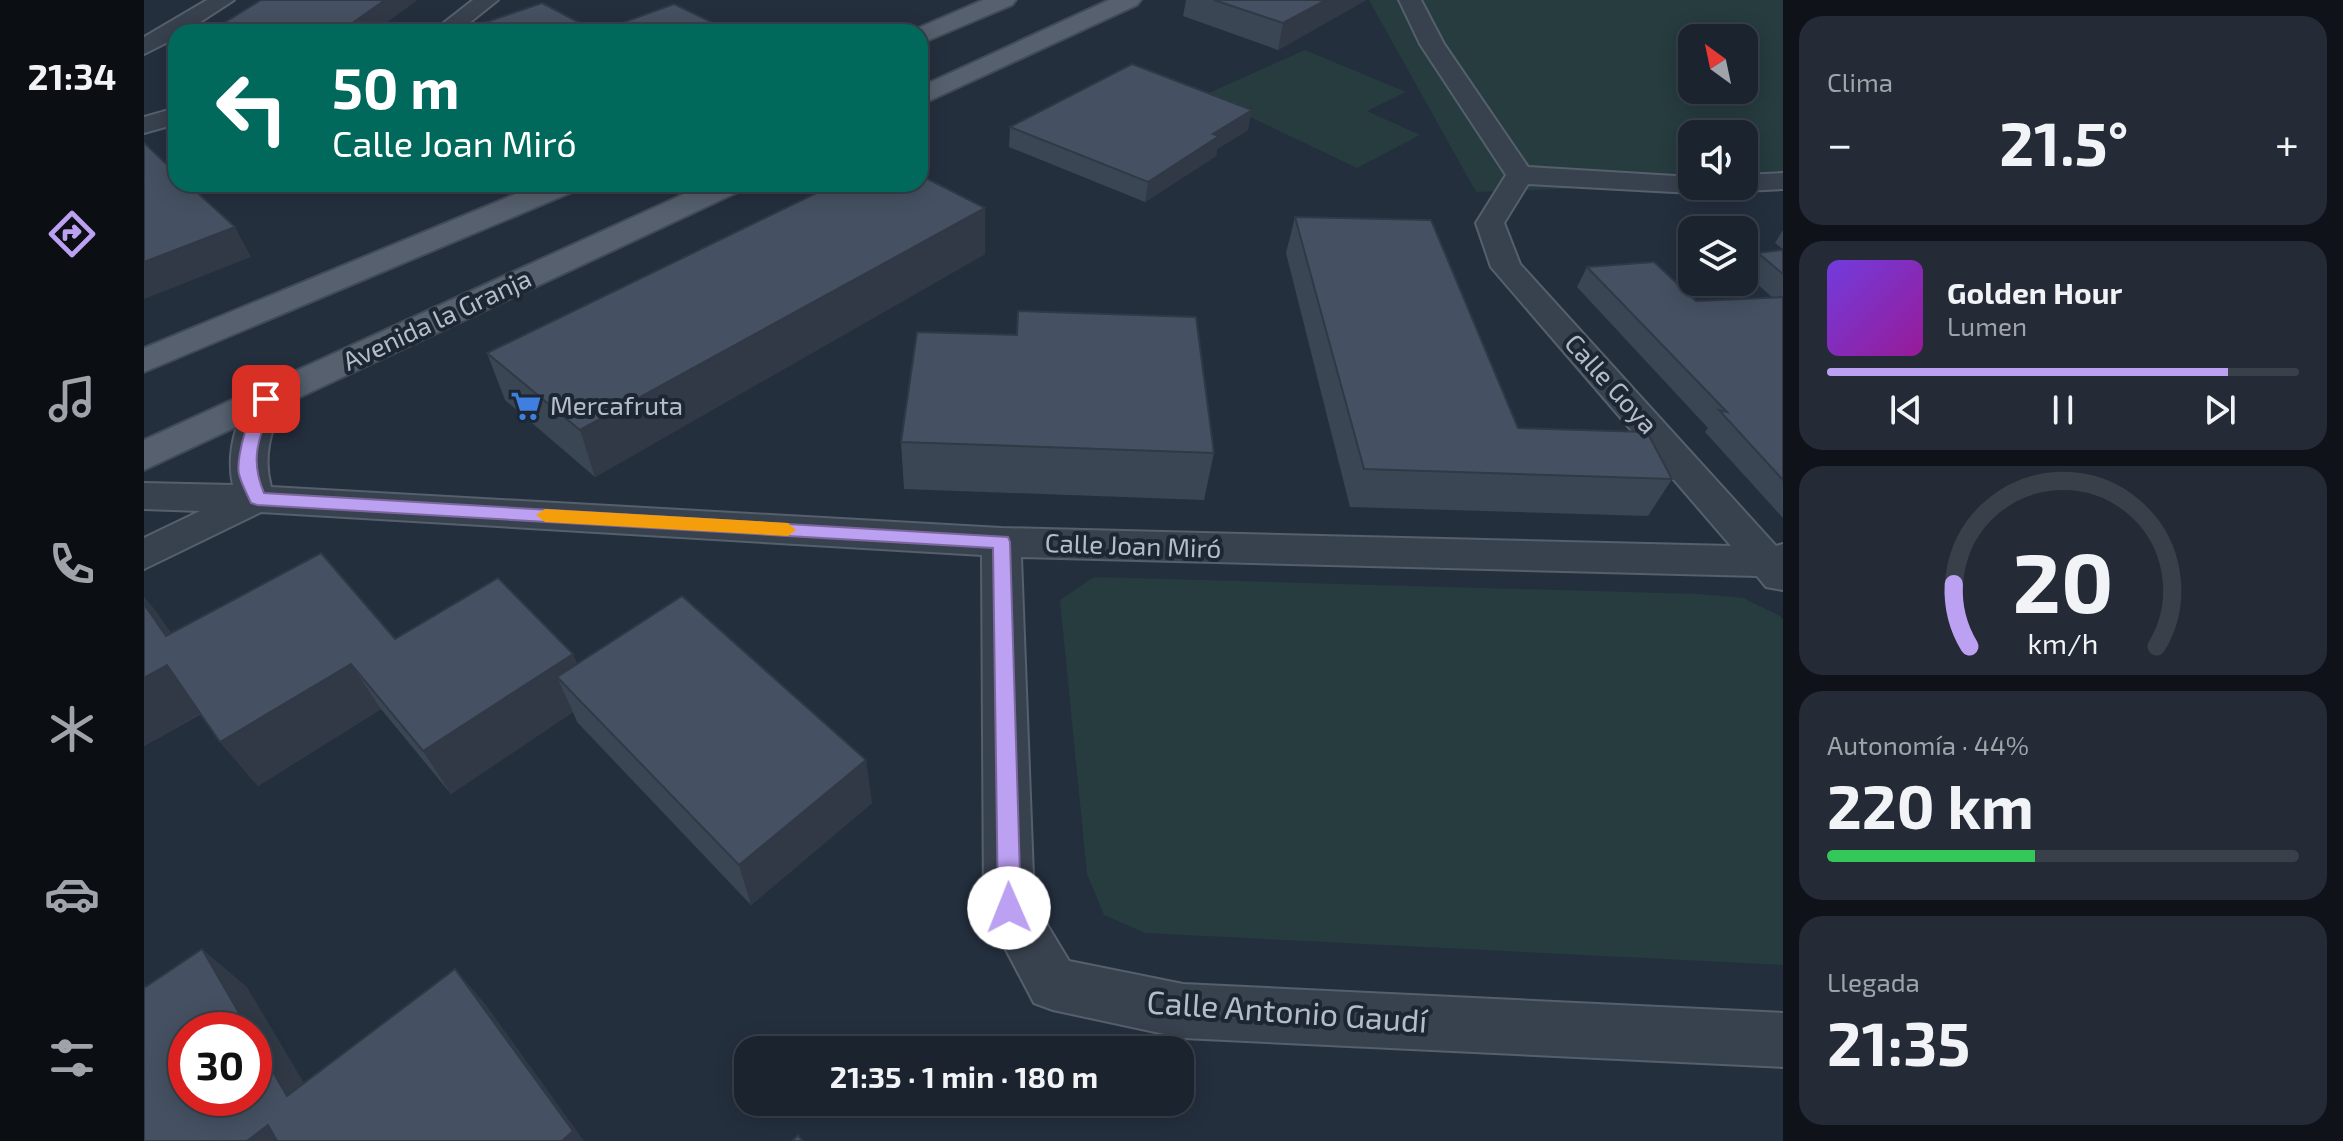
<!DOCTYPE html>
<html lang="es">
<meta charset="utf-8">
<style>
:root{--surface:#1b232e;--page:#242b36;--text:#f1f3f6;--muted:#a0a4aa;--line:#39404a;--accent:#bca0f2}
body{margin:0;font-family:"Exo 2",sans-serif;background:var(--page);color:var(--text);height:100vh;display:flex;flex-direction:column;font-size:30px;white-space:nowrap}
*{box-sizing:border-box;margin:0}
p{font-size:26px;color:var(--muted)}
.icon{flex:none;width:44px;height:44px;fill:none;stroke:currentColor;stroke-width:2;stroke-linecap:round;stroke-linejoin:round}
.map{position:relative;flex:1;overflow:hidden}
.sheet{display:flex;flex-direction:column;gap:16px;padding:16px;background:#0f1319;width:560px}
.sheet>*{flex:none}
.top-card{position:absolute;left:24px;top:24px;width:760px;height:168px;border-radius:24px;box-shadow:0 4px 20px #0003,0 0 0 2px var(--line);background:#00695c;color:#fff;overflow:hidden}
.needle{width:52px;rotate:327deg}
.controls{position:absolute;left:1534px;top:24px;display:grid;gap:16px}
.controls a{display:grid;place-items:center;width:80px;height:80px;border-radius:16px;background:var(--surface);box-shadow:0 4px 20px #0003,0 0 0 2px var(--line);font-size:40px}
.speed{position:absolute;left:24px;top:1012px;display:flex;gap:16px;font-size:40px;font-weight:700;text-align:center}
.speed>*{display:grid;place-content:center;width:104px;height:104px;border-radius:50%;background:var(--surface);box-shadow:0 4px 20px #0003,0 0 0 2px var(--line);line-height:1}
.speed .limit{border:12px solid #d22;background:#fff;color:#111}
.pin{position:absolute;display:grid;place-items:center;width:68px;height:68px;color:#fff;margin:-34px;border-radius:16px;box-shadow:0 4px 12px #0006}
.me{position:absolute;width:88px;margin:-44px;rotate:359deg;stroke-linejoin:round;filter:drop-shadow(0 0 6px #0008)}
.turn{display:flex;align-items:center;gap:28px;height:168px;padding:0 32px;font-size:36px}
.turn .icon{width:104px;height:104px;stroke-width:2.5}
.turn b{display:block;font-size:56px;line-height:68px}
.big{font-size:60px;font-weight:700;line-height:1.1}
.sheet .widget{flex:1;display:flex;flex-direction:column;justify-content:center;gap:12px;min-width:0;padding:0 28px;border-radius:24px;background:var(--page)}
.sheet .dial{align-items:center;gap:0}
.dial svg{height:208px;overflow:visible;fill:none;stroke:var(--line);stroke-width:7;stroke-linecap:round;text-anchor:middle}
.dial text{fill:var(--text);stroke:none}
.song{display:flex;align-items:center;gap:24px}
.cover{width:96px;height:96px;border-radius:12px;background:linear-gradient(135deg,hsl(260 70% 55%),hsl(300 70% 35%))}
.played{height:8px;border-radius:4px;background:linear-gradient(90deg,var(--accent) 85%,var(--line) 85%)}
.keys{display:flex;justify-content:space-around;direction:ltr}
.heat{display:flex;justify-content:space-between;align-items:center;font-size:44px;direction:ltr}
.charge{height:12px;border-radius:6px;background:linear-gradient(90deg,#34c759 44%,var(--line) 0)}
.trip{position:absolute;left:590px;top:1036px;width:460px;height:80px;border-radius:24px;background:var(--surface);box-shadow:0 4px 20px #0003,0 0 0 2px var(--line);font-weight:700;line-height:80px;text-align:center}
main{display:flex;flex:1;min-height:0}
.tab-bar{display:flex;flex-direction:column;width:144px;justify-content:space-around;align-items:center;background:#0b0e12;color:var(--muted)}
.tab-bar .icon{width:56px;height:56px}
.tab-bar .current{color:var(--accent)}
.tab-bar b{font-size:36px;color:var(--text)}
.map>svg:first-child{display:block}
.green{fill:#263c3f;fill-rule:evenodd}
.lines{fill:none;stroke-linecap:round;stroke-linejoin:round}
.minor-casing{stroke:#565f6c;stroke-width:4}
.primary-casing{stroke:#414a57;stroke-width:4}
.minor{fill:#38414e;fill-rule:evenodd}
.primary{fill:#56606e;fill-rule:evenodd}
.wall{fill:#3b4654}
.shaded-wall{fill:#303945}
.building{fill:#455162;stroke:#303945;stroke-width:2}
.route{fill:#bca0f2;stroke:#7a689d;stroke-width:2}
.slow{fill:#f59e0b}
.labels{text-anchor:middle;stroke-width:8;stroke-linejoin:round;paint-order:stroke}
.street-label{font-size:26px;fill:#b4bcc9;stroke:#1d2633}
.poi-label{font-size:26px;fill:#b4bcc9;stroke:#1d2633;text-anchor:start}
.near-street-label{font-size:32px;fill:#b4bcc9;stroke:#1d2633}
</style>
<main>
<nav class="tab-bar">
<b>21:34</b>
<svg class="icon current" aria-label="directions" viewBox="0 0 24 24"><path d="M12 3l9 9-9 9-9-9zM9 14v-3h6M13 9l2 2-2 2"/></svg>
<svg class="icon" aria-label="music" viewBox="0 0 24 24"><path d="M9 18V5l10-2v13"/><circle cx="6" cy="18" r="3"/><circle cx="16" cy="16" r="3"/></svg>
<svg class="icon" aria-label="phone" viewBox="0 0 24 24"><path d="M5 4h4l2 5-3 2q2 4 5 5l2-3 5 2v4C11 20 4 13 5 4z"/></svg>
<svg class="icon" aria-label="climate" viewBox="0 0 24 24"><path d="M12 3v18M4 7l16 10M4 17L20 7"/></svg>
<svg class="icon" aria-label="car" viewBox="0 0 24 24"><path d="M5 17H2v-5l4-1 3-4h7l3 4 3 1v5h-3M9 17h6M6 11h13"/><circle cx="7" cy="17" r="2"/><circle cx="17" cy="17" r="2"/></svg>
<svg class="icon" aria-label="filters" viewBox="0 0 24 24"><path d="M4 7h16M4 17h16"/><circle cx="9" cy="7" r="2"/><circle cx="15" cy="17" r="2"/></svg>
</nav>
<div class="map">
<svg width="1639" height="1141" viewBox="0 0 1639 1141">
<rect width="100%" height="100%" fill="#242f3e"/>
<!-- green -->
<g class="green">
<path d="M1225,0H1639V176L1600,181V134H1548V184L1332,192ZM1548,38H1600V90H1548Z"/>
<path d="M1161,50L1262,92L1223,111L1276,135L1213,168L1060,95Z"/>
<path d="M950,577L1555,594L1599,598L1636,616L1639,620V965L1001,933L960,915L943,874L916,600Z"/>
</g>
<g class="lines">
<!-- minor casing -->
<g class="minor-casing">
<g id="minor">
<path d="M63,0H90L41,32H32V38L0,54V37Z"/>
<path d="M329,0H354L314,32H288Z"/>
<path d="M1255,0H1277L1300,44L1384,167L1548,177V186H1561L1558,191L1548,193L1384,184L1360,223L1376,264L1632,546L1639,544V590L1622,587L1613,576L877,557L890,903L925,961L1039,984L1639,1013V1067L1039,1038L909,1010L890,1003L840,908L838,555L117,512L0,569V538L56,511L0,509V483L89,485C82,453 92,419 110,391L122,388L134,391L139,399C128,429 118,455 127,487L857,528L1587,546L1347,267L1332,223L1362,175L1276,44Z"/>
<path d="M32,108V124L0,133V117Z"/>
<path d="M1639,173V189L1600,191L1588,186H1600V175Z"/>
</g>
</g>
<!-- primary casing -->
<g class="primary-casing">
<g id="primary">
<path d="M839,0H872L868,5L785,40L776,43V32H765Z"/>
<path d="M965,0H997L993,5L776,105V87Z"/>
<path d="M396,184H437L433,190L0,372V348Z"/>
<path d="M562,184H602L598,190L0,470V440Z"/>
</g>
</g>
<!-- minor -->
<use href="#minor" class="minor"/>
<!-- primary -->
<use href="#primary" class="primary"/>
</g>
<!-- wall -->
<g class="wall">
<path d="M117,0H273L229,32H65Z"/>
<path d="M1042,0H1222L1134,50L1039,16Z"/>
<path d="M866,127L1104,130L1073,149L1072,156L1001,202L865,147Z"/>
<path d="M1151,217L1374,428L1528,479L1504,516L1206,507L1142,253Z"/>
<path d="M1639,230V249L1631,243Z"/>
<path d="M1639,250V518L1561,432L1564,428L1433,287L1443,267L1552,301L1629,298L1601,273L1614,253Z"/>
<path d="M841,254L451,477L361,400L343,353Z"/>
<path d="M757,442L1070,453L1060,500L760,489Z"/>
<path d="M0,597L27,633L251,639L429,654L433,664L728,803L607,905L433,722L429,712L307,794L237,709L114,786L76,742L57,714L0,746Z"/>
</g>
<!-- shaded-wall -->
<g class="shaded-wall">
<path d="M241,0H273L229,32H201L200,29Z"/>
<path d="M1182,0H1222L1134,50L1139,23Z"/>
<path d="M1108,110L1104,130L1073,149L1072,156L1001,202L1004,182L1069,134Z"/>
<path d="M841,208V254L451,477L436,430Z"/>
<path d="M91,227L107,257L0,299V262Z"/>
<path d="M0,597L12,611L60,682L22,636L0,604Z"/>
<path d="M429,654L448,699L413,677L429,712L307,794L279,751Z"/>
<path d="M207,664L237,709L114,786L76,742Z"/>
<path d="M23,665L62,710L0,746V678Z"/>
<path d="M722,760L728,803L607,905L595,865Z"/>
<path d="M58,949L103,987L186,1127L143,1096L110,1039V1030H105Z"/>
<path d="M311,969L342,1005L440,1141H418Z"/>
<path d="M124,1125L148,1141H103Z"/>
</g>
<!-- building -->
<g class="building">
<path d="M117,0H241L200,29L180,27L173,32H65Z"/>
<path d="M1070,0H1182L1139,23Z"/>
<path d="M398,3L453,32L530,4L588,32H313Z"/>
<path d="M988,64L1108,110L1069,134L1075,136L1004,182L866,127Z"/>
<path d="M0,143L32,173V184H44L91,227L0,262Z"/>
<path d="M776,175L841,208L436,430L343,353L691,184H776Z"/>
<path d="M1151,217L1287,220L1374,428L1503,432L1528,479L1220,469Z"/>
<path d="M1639,250V274L1614,253Z"/>
<path d="M1510,262L1552,301L1639,297V480L1575,410L1583,412L1443,267Z"/>
<path d="M874,311L1052,317L1070,453L757,442L773,332L873,335Z"/>
<path d="M177,553L251,639L354,578L429,654L279,751L207,664L76,742L23,665L0,678V604L22,636Z"/>
<path d="M538,596L722,760L595,865L413,677Z"/>
<path d="M58,949L105,1030H42V1098H110V1039L143,1096L311,969L429,1131L418,1141H133L124,1125L103,1141H0V988Z"/>
<path d="M654,1135L659,1141H648Z"/>
</g>
<!-- route -->
<path class="route" d="M122,394L130,399C117,434 104,456 120,493L864,537L866,542L877,908L873,915L865,918L857,915L854,908L849,548L113,505L107,503C103,494 97,483 95,474C91,458 108,398 122,394Z"/>
<!-- slow -->
<path class="slow" d="M401,509L644,523L652,530L644,536L401,522L392,515Z"/>
<!-- icons -->
<defs>
<g id="supermarket-bare" transform="scale(2.4)"><path d="M-6-5.5h2.5l.6 2H6L4.5 2H-2.5L-4.4-4H-6ZM-1.5 3.2a1.3 1.3 0 1 0 .1 0ZM3 3.2a1.3 1.3 0 1 0 .1 0Z" fill="#3f7fe0" stroke="#1d2633" stroke-width="2.5" paint-order="stroke"/></g>
</defs>
<g fill-rule="evenodd">
<use href="#supermarket-bare" x="382" y="406"/>
</g>
<g class="labels">
<!-- street labels -->
<g class="street-label">
<text transform="translate(293 320) rotate(-25)" y="9">Avenida la Granja</text>
<text transform="translate(1467 384) rotate(48)" y="9">Calle Goya</text>
<text transform="translate(989 546) rotate(2)" y="9">Calle Joan Miró</text>
</g>
<!-- poi labels -->
<g class="poi-label">
<text x="406" y="415">Mercafruta</text>
</g>
<!-- near-street labels -->
<g class="near-street-label">
<text transform="translate(1143 1012) rotate(4)" y="11">Calle Antonio Gaudí</text>
</g>
</g>
</svg>
<div class="controls">
<a><svg class="needle" viewBox="-14 -14 28 28"><path d="M0-13l5 13h-10z" fill="#e53935"/><path d="M0 13l5-13h-10z" fill="#a0a4aa"/></svg></a>
<a><svg class="icon" aria-label="sound" viewBox="0 0 24 24"><path d="M4 9h4l5-4v14l-5-4H4zM17 9q2 3 0 6"/></svg></a>
<a><svg class="icon" aria-label="layers" viewBox="0 0 24 24"><path d="M12 4l9 5-9 5-9-5zM3 14l9 5 9-5"/></svg></a>
</div>
<div class="speed"><div class="limit">30</div></div>
<div class="pin" style="left:122px;top:399px;background:#d93025"><svg class="icon" aria-label="arrive" viewBox="0 0 24 24"><path d="M6 21V4h12l-3 4 3 4H6"/></svg></div>
<svg class="me" style="left:865px;top:908px" viewBox="-20 -20 40 40"><circle r="19" fill="#fff"/><path d="M0-13L10 11 0 6-10 11z" fill="#bca0f2"/></svg>
<div class="trip">21:35 · 1 min · 180 m</div>
<div class="top-card">
<div class="turn"><svg class="icon" aria-label="left" viewBox="0 0 24 24"><path d="M17 20v-9H6M10 6l-5 5 5 5"/></svg><div><b>50 m</b>Calle Joan Miró</div></div>
</div>
</div>
<section class="sheet">
<div class="widget"><p>Clima</p>
<div class="heat"><a>−</a><b class="big">21.5°</b><a>+</a></div>
</div>
<div class="widget">
<div class="song"><i class="cover"></i><div><b>Golden Hour</b><p>Lumen</p></div></div>
<div class="played"></div>
<div class="keys"><svg class="icon" aria-label="previous" viewBox="0 0 24 24"><path d="M18 5L8 12l10 7zM5 5v14"/></svg><svg class="icon" aria-label="pause" viewBox="0 0 24 24"><path d="M8 5v14M16 5v14"/></svg><svg class="icon" aria-label="next" viewBox="0 0 24 24"><path d="M6 5l10 7-10 7zM19 5v14"/></svg></div>
</div>
<div class="widget dial"><svg viewBox="0 0 100 80">
<path d="M14 69A42 42 0 1 1 86 69"/>
<path d="M14 69A42 42 0 0 1 8 45" stroke="#bca0f2"/>
<text x="50" y="56" font-size="32" font-weight="700">20</text>
<text x="50" y="72" font-size="11">km/h</text>
</svg></div>
<div class="widget"><p>Autonomía · 44%</p><b class="big">220 km</b><div class="charge"></div></div>
<div class="widget"><p>Llegada</p><b class="big">21:35</b></div>
</section>
</main>
